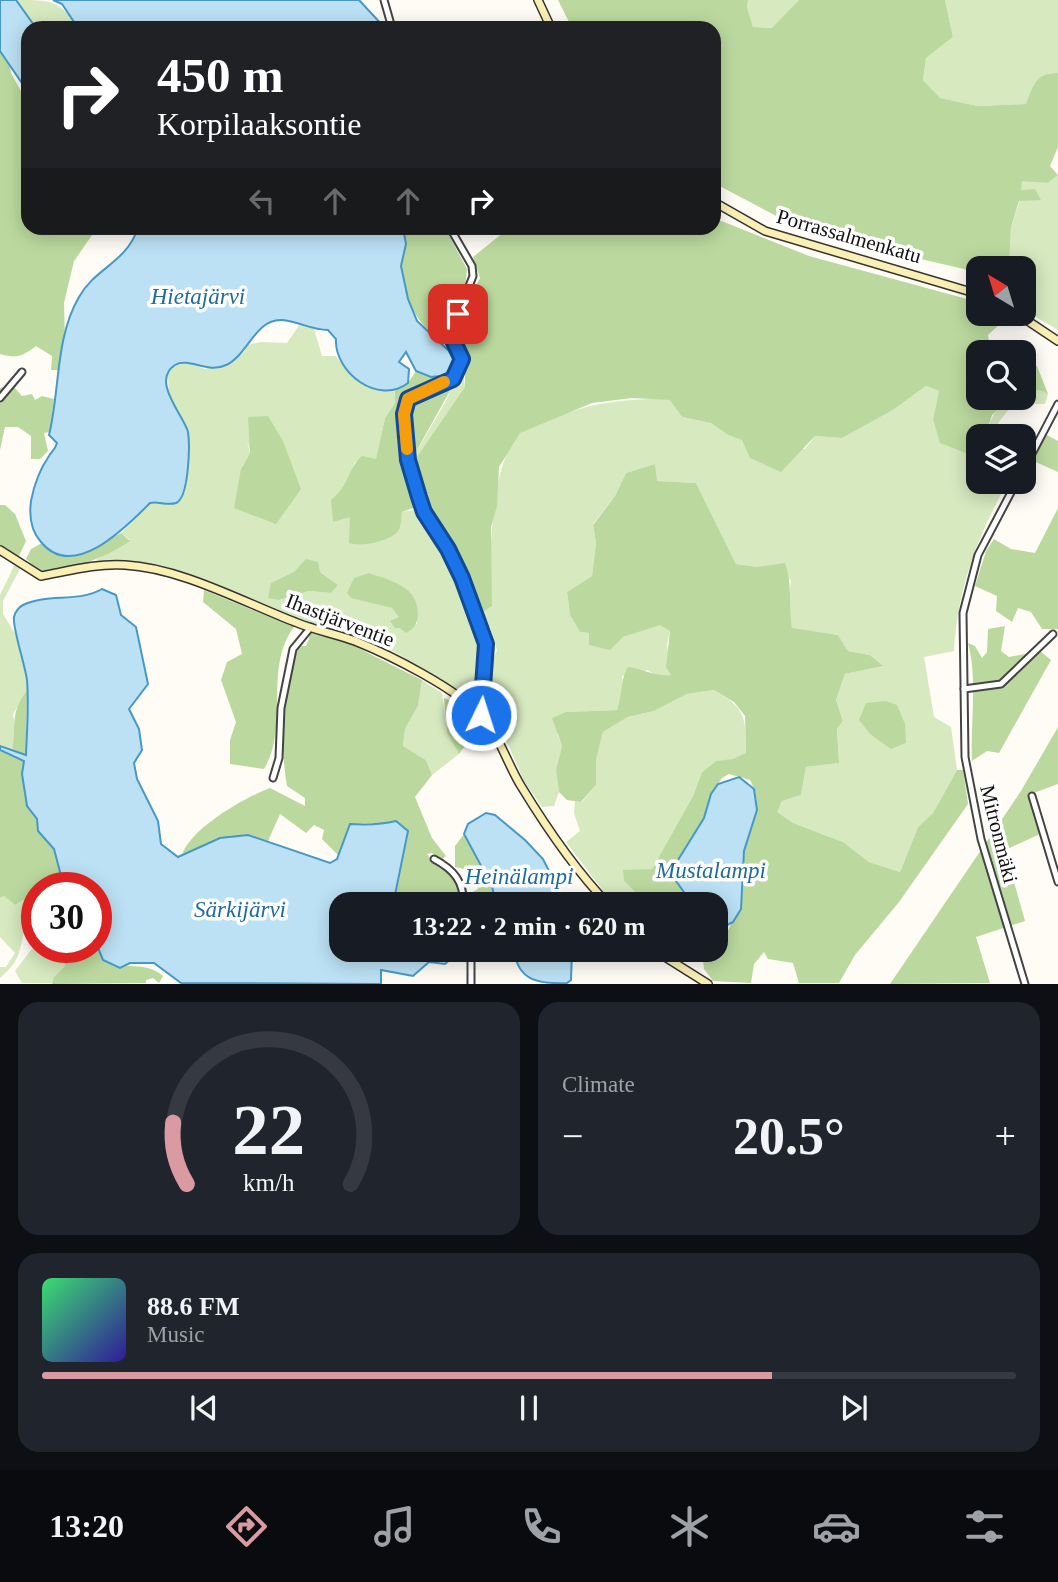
<!DOCTYPE html>
<meta charset="utf-8">
<style>
:root{--surface:#171b24;--page:#20242c;--text:#f1f3f6;--muted:#9ea1a6;--line:#363941;--accent:#d99aa1}
body{margin:0;font-family:Georgia,serif;background:var(--page);color:var(--text);height:100vh;display:flex;flex-direction:column;font-size:26px;white-space:nowrap}
*{box-sizing:border-box;margin:0}
p{font-size:23px;color:var(--muted)}
.icon{flex:none;width:38px;height:38px;fill:none;stroke:currentColor;stroke-width:2;stroke-linecap:round;stroke-linejoin:round}
.map{position:relative;height:984px;overflow:hidden}
.side{display:flex;flex-direction:column;gap:18px;padding:18px;background:#0d0f14;flex:1}
.side>*{flex:none}
.hud{position:absolute;left:21px;top:21px;width:700px;height:214px;border-radius:21px;box-shadow:0 4px 18px #0003;background:#202124;color:#fff;overflow:hidden}
.needle{width:46px;rotate:322deg}
.controls{position:absolute;left:966px;top:256px;display:grid;gap:14px}
.controls a{display:grid;place-items:center;width:70px;height:70px;border-radius:14px;background:var(--surface);box-shadow:0 4px 18px #0003;font-size:35px}
.speed{position:absolute;left:21px;top:872px;display:flex;gap:14px;font-size:35px;font-weight:700;text-align:center}
.speed>*{display:grid;place-content:center;width:91px;height:91px;border-radius:50%;background:var(--surface);box-shadow:0 4px 18px #0003;line-height:1}
.speed .limit{border:10px solid #d22;background:#fff;color:#111}
.pin{position:absolute;display:grid;place-items:center;width:60px;height:60px;color:#fff;margin:-30px;border-radius:14px;box-shadow:0 4px 10px #0006}
.me{position:absolute;width:77px;margin:-38px;rotate:4deg;stroke-linejoin:round;filter:drop-shadow(0 0 5px #0008)}
.turn{display:flex;align-items:center;gap:24px;height:147px;padding:0 21px;font-size:32px}
.turn .icon{width:91px;height:91px;stroke-width:2.5}
.turn b{display:block;font-size:49px;line-height:60px}
.lanes{display:flex;align-items:center;height:66px;padding:0 21px;background:#0003;justify-content:center;gap:35px;direction:ltr}
.lanes .off{opacity:.35}
.big{font-size:52px;font-weight:700;line-height:1.1}
.side .widget{flex:1;display:flex;flex-direction:column;justify-content:center;gap:10px;min-width:0;padding:0 24px;border-radius:21px;background:var(--page)}
.side .dial{align-items:center;gap:0}
.dial svg{height:182px;overflow:visible;fill:none;stroke:var(--line);stroke-width:7;stroke-linecap:round;text-anchor:middle}
.dial text{fill:var(--text);stroke:none}
.song{display:flex;align-items:center;gap:21px}
.cover{width:84px;height:84px;border-radius:10px;background:linear-gradient(135deg,hsl(140 70% 55%),hsl(250 70% 35%))}
.played{height:7px;border-radius:4px;background:linear-gradient(90deg,var(--accent) 75%,var(--line) 75%)}
.keys{display:flex;justify-content:space-around;direction:ltr}
.heat{display:flex;justify-content:space-between;align-items:center;font-size:38px;direction:ltr}
.side .tiles{flex:1;display:grid;gap:18px;grid-template-columns:1fr 1fr}
.widget:last-child{grid-column:span 2}
.trip{position:absolute;left:329px;top:892px;width:399px;height:70px;border-radius:21px;background:var(--surface);box-shadow:0 4px 18px #0003;font-weight:700;line-height:70px;text-align:center}
.menu{display:flex;height:112px;justify-content:space-around;align-items:center;background:#090b0e;color:var(--muted)}
.menu .icon{width:49px;height:49px}
.menu .active{color:var(--accent)}
.menu b{font-size:32px;color:var(--text)}
.map>svg:first-child{display:block}
.green{fill:#d6e9bf;fill-rule:evenodd}
.forest{fill:#bbd99f}
.water{fill:#bce1f4;stroke:#4699c7;stroke-width:2}
.lines{fill:none;stroke-linecap:round;stroke-linejoin:round}
.street-casing{stroke:#444;stroke-width:9}
.secondary-casing{stroke:#333;stroke-width:10}
.street{stroke:#fff;stroke-width:5}
.secondary{stroke:#fbf0b4;stroke-width:7}
.route-casing{stroke:#114b97;stroke-width:18}
.route{stroke:#1a73e8;stroke-width:12}
.slow{stroke:#f59e0b;stroke-width:12}
.labels{text-anchor:middle;stroke-width:7;stroke-linejoin:round;paint-order:stroke}
.street-label{font-size:21px;fill:#111;stroke:#fff}
.water-label{font-size:23px;font-style:italic;fill:#1e6b9e;stroke:#fff}
</style>
<div class="map">
<svg width="1058" height="984" viewBox="0 0 1058 984">
<rect width="100%" height="100%" fill="#fefcf5"/>
<!-- green -->
<g class="green">
<path d="M16,0C51,0 60,0 78,28H36Z"/>
<path d="M748,0H799L773,28L753,27L747,7Z"/>
<path d="M945,0H1058V73H1048L1026,104L978,106L939,98L923,80L926,58L953,37Z"/>
<path d="M1058,175V330L1024,310V268H1009L1011,227L1020,200H1041L1020,190L1022,180L1048,183Z"/>
<path d="M300,324L314,329L322,356H336C349,376 369,395 395,389V403L385,418L376,460L355,462L344,489L332,500L333,522L350,516L400,527L402,512L420,509L450,558L481,642L477,706C448,685 419,665 387,648C360,634 328,629 300,619C236,597 170,553 101,564L96,560L130,540L121,533L150,503L166,504L181,499L187,483L188,433L169,397L168,374L173,366L188,363L205,369L244,352L247,345L261,342L287,343ZM247,441L276,524L242,508L241,469L250,453ZM295,571L320,572L338,585L331,593L309,591L280,600L271,583ZM369,573C401,585 418,586 417,624L394,619L400,617L392,608L374,603Z"/>
<path d="M460,369H463L465,387L417,476L413,457L445,403Z"/>
<path d="M926,386L939,391L933,419L970,455L978,446V481H1008C977,538 958,586 954,651L924,657L934,717L951,727L957,770L933,813L918,827L900,872L869,862L843,842L793,823L776,812L782,801L801,795L806,767L839,763L837,729L843,721L836,700L845,674L882,666L870,655L848,651L838,635L792,629L788,607L791,580L758,567L736,564L696,483L656,481L655,464L626,473L615,496L593,524L596,543L592,576L567,592L570,615L580,632L623,637L660,624L670,631L667,645L671,675L658,677L648,670L622,676L624,693L617,710L567,712L557,734L562,746L556,770L559,792L554,806L542,807L524,781L506,740L485,713L487,674L497,650L490,627L482,621L483,612L492,605C488,565 490,461 520,433C525,428 537,425 544,422C586,403 624,398 670,399L682,417L711,423L728,435L743,440L805,449L815,436L842,438L893,410Z"/>
<path d="M1040,389L1048,394L1045,404H1013L995,427L993,436H985C992,415 1000,397 1024,397V391Z"/>
<path d="M14,566L21,567L3,601V614L22,645L27,681V691L13,714L16,733L12,752L0,746V595Z"/>
<path d="M422,680L442,693L447,733L459,754L432,775L426,760L403,746L405,729L418,706Z"/>
<path d="M714,690C747,709 745,717 746,753L733,760L716,761L702,772L693,796L652,869L624,881L648,905H614L566,842L580,831L574,813L575,801L582,802L596,785V760L603,732L628,717L654,711L687,694Z"/>
<path d="M37,892V932H24C18,956 20,960 0,978V967H6L15,953L0,937V898L4,896L15,905Z"/>
<path d="M37,942V947H70L64,967L54,977L53,983H22L15,971Z"/>
</g>
<!-- forest -->
<g class="forest">
<path d="M558,0H748L747,7L753,27L772,28L799,0H945L953,37L926,58L923,80L940,98L978,106L1026,104C1033,86 1036,72 1058,73V147L1050,166L1058,175L1048,183L1022,181L1021,190L1035,189L1041,200L1019,201L1011,227L1009,268H978V276L964,269L847,242L780,218L714,183V28H572Z"/>
<path d="M0,51L10,64L11,73L28,104V228H97L74,261L64,303L65,342L59,370H51L52,356L36,346C23,356 16,359 0,354Z"/>
<path d="M714,218L809,256L978,302V313H1002L1015,320L1003,321L988,335L990,350L1006,352H978V397H1011L992,415L985,436H978V446L971,455L940,443L933,419L939,391L926,386L893,410L842,438L815,436L781,472L750,458L742,440L728,435L711,423L682,417L670,400L632,398L592,403L520,433L499,467L497,506L491,527L492,606L483,612L455,546L424,502L417,478V457L465,387V361L457,335L460,317L480,278L473,257L509,228H714Z"/>
<path d="M403,228H445L467,269L465,288L450,308L444,345C417,324 400,295 401,259C401,245 407,244 403,228Z"/>
<path d="M1024,356L1037,366L1048,394L1040,390L1024,391Z"/>
<path d="M416,371L431,377H450C440,386 421,385 410,395C388,413 409,484 416,507L402,512C401,519 402,529 395,534C385,542 361,547 349,543L350,517L333,522L331,500C350,485 347,469 362,456L376,459L385,418L395,403V389L408,383Z"/>
<path d="M455,382L413,457C404,409 401,392 455,382Z"/>
<path d="M12,385L22,396L32,394L35,400L42,396L54,399L50,432L44,433L48,451L40,459H31V436L18,427H5L0,450V388Z"/>
<path d="M268,416L283,441L301,489L276,524L234,508L241,469L250,453L248,417Z"/>
<path d="M1043,433L1058,441V472L1029,459Z"/>
<path d="M655,464L657,481L696,483L736,564L758,567L785,563C793,584 788,606 792,628L838,635L848,651L870,655L883,666L845,674L836,700L843,721L837,729L839,763L806,767L801,795L782,801L777,812L793,823L843,842L869,862L900,872L918,827L933,813L957,770H963L968,804L899,902L855,955L839,983H799L793,963L768,959L764,952L754,964L751,983L713,981L704,969L702,950H716V937L726,934C748,896 740,888 745,849C748,820 766,810 750,780L729,774L722,778L711,794L704,818L678,860L681,887L689,905H648L624,881L623,870L652,869L693,796L702,772L716,761L733,759L746,753L745,716L734,702L714,690L687,694L654,711L628,717L603,732L596,760V785L581,802L567,800L559,792L556,770L562,746L552,718L566,712L617,710C623,694 620,679 628,667C643,669 656,677 671,675L666,667L670,631L660,625L623,637L610,650L589,645V633L580,632L570,615L567,592L592,576L596,543L593,525L615,496L626,473Z"/>
<path d="M0,505H5L15,514L26,541L18,558L0,545Z"/>
<path d="M1058,508V629H1042L1031,612L1018,608L1012,622L996,611L997,596L975,586L986,551L994,539L1011,549L1035,553Z"/>
<path d="M121,533L130,541C101,561 75,567 40,572L26,559L31,549L42,543C69,565 95,547 121,533Z"/>
<path d="M306,559L318,562L320,572L338,585L331,593L309,591L279,600L268,598L271,583L295,571Z"/>
<path d="M369,573C392,581 418,586 418,615C417,625 414,628 406,633L400,628H395L390,621L399,617L392,608L351,598L347,593L354,578Z"/>
<path d="M204,590L294,627C263,668 290,727 264,769L230,764V740L236,722L221,680L227,662L242,654L236,629L203,602Z"/>
<path d="M1005,626L1001,651L1009,657L1040,651L1051,660L999,753L987,751L972,761C970,722 978,681 968,643L975,646L982,658L987,652L988,629Z"/>
<path d="M311,633L344,641L422,680L418,706L405,729L403,746L426,760L432,775L415,797L432,838L446,856L441,860L432,853L427,854L433,862L450,870L459,893L467,895L478,889C474,877 469,869 455,867V846L464,834L492,886L496,905H397C393,885 397,859 407,841L389,823L381,826L371,823L350,824L338,855L322,839L324,830L314,825L306,833L280,814L268,841C233,830 214,841 182,855C191,828 244,798 270,788L305,806V798L287,786C279,741 283,690 299,646H306Z"/>
<path d="M27,691L26,756L12,752C17,726 9,713 27,691Z"/>
<path d="M444,698L454,702L480,727C475,739 466,743 459,754L447,733Z"/>
<path d="M886,701L897,705L905,724L906,743L891,749L870,734L859,720L866,703Z"/>
<path d="M1058,727V784L1028,795L1040,834L1005,850L1025,921L976,937L990,983L890,984L1021,791Z"/>
<path d="M0,750L24,761L22,774L27,806L37,819L38,831L54,849L64,887H37V892L15,905L4,896L0,898Z"/>
<path d="M96,943L103,960C124,971 145,960 163,976L159,983L153,978L146,980V983L52,984L54,977L64,967L70,947H96Z"/>
</g>
<!-- water -->
<g class="water">
<path d="M0,0H16L36,28H28V92L0,51Z"/>
<path d="M53,0H359L385,28H78L62,4Z"/>
<path d="M138,228H403L406,244L401,266L408,299L417,321L449,351L453,359L451,377L448,380V375L431,377L416,371L406,352L399,362L409,369L408,383C378,406 334,372 336,339L328,330C311,330 298,321 282,320C256,318 247,356 226,365C207,374 189,357 175,365C150,381 185,417 188,432C190,445 189,498 176,503C167,506 158,501 150,503C127,526 74,582 41,542C31,531 29,516 31,501C34,485 40,469 49,456C52,451 55,450 57,443L49,435C60,391 55,338 79,297C95,268 126,263 138,228Z"/>
<path d="M102,589L116,595L121,615L136,627L148,684L129,709L139,729L142,750L134,763L137,779L158,821L161,844L178,857L220,838L248,835L330,863L337,859L350,824C367,825 380,825 396,821L408,831L395,895L389,905H341V950H454V956L445,964L429,962L413,976L381,970V984L181,983L154,963H130L120,968L103,960L96,943V887H64L54,849L38,831L37,819L27,806L22,774L24,761L0,750V746L26,755C27,730 29,705 27,680C25,665 12,626 14,617C15,612 19,607 23,605C48,593 78,603 102,589Z"/>
<path d="M739,777L754,789L757,810L744,851L741,909L733,922L716,931V905H689V899L676,881L678,860L704,818L711,794L718,784Z"/>
<path d="M486,813L495,815L525,840L543,859L566,905H496L492,886L464,834L468,824Z"/>
<path d="M514,950H572L571,980L567,983C540,984 518,982 514,950Z"/>
</g>
<g class="lines">
<!-- street casing -->
<g class="street-casing">
<g id="street">
<path d="M384,0L392,28"/>
<path d="M450,228L472,266L473,276L450,334L462,359L453,379L408,399L404,414L408,460L419,497L424,512L448,549L462,578L486,644L481,715"/>
<path d="M0,398L22,372"/>
<path d="M1024,469L1058,404"/>
<path d="M1017,481L978,555L963,613L965,757L981,839L1025,984"/>
<path d="M964,689L1001,684L1053,634"/>
<path d="M273,778L279,758L281,708L293,649L311,627"/>
<path d="M1032,796L1058,882"/>
<path d="M434,859C453,869 465,882 463,905"/>
<path d="M464,950L471,960V984"/>
</g>
</g>
<!-- secondary casing -->
<g class="secondary-casing">
<g id="secondary">
<path d="M538,0L551,28"/>
<path d="M714,202L765,231L978,294"/>
<path d="M1016,313L1058,341"/>
<path d="M0,550L41,576C68,571 97,563 125,565C181,568 243,602 295,622C314,630 336,634 355,641C390,655 458,689 482,717C500,737 507,763 521,786C546,827 575,870 609,905"/>
<path d="M654,950L708,984"/>
</g>
</g>
<!-- street -->
<use href="#street" class="street"/>
<!-- secondary -->
<use href="#secondary" class="secondary"/>
</g>
<g class="lines">
<!-- route casing -->
<g class="route-casing">
<path id="route" d="M458,314L450,334L462,359L453,379L408,399L404,414L408,460L419,497L424,512L448,549L462,578L486,644L481,715"/>
</g>
<!-- route -->
<use href="#route" class="route"/>
<!-- slow -->
<path class="slow" d="M407,449L404,414L408,399L444,382"/>
</g>
<g class="labels">
<!-- street labels -->
<g class="street-label">
<text transform="translate(849 236) rotate(16)" y="7">Porrassalmenkatu</text>
<text transform="translate(340 620) rotate(21)" y="7">Ihastjärventie</text>
<text transform="translate(999 834) rotate(76)" y="7">Mitronmäki</text>
</g>
<!-- water labels -->
<g class="water-label">
<text x="198" y="304">Hietajärvi</text>
<text x="711" y="878">Mustalampi</text>
<text x="519" y="884">Heinälampi</text>
<text x="240" y="917">Särkijärvi</text>
</g>
</g>
</svg>
<div class="controls">
<a><svg class="needle" viewBox="-14 -14 28 28"><path d="M0-13l5 13h-10z" fill="#e53935"/><path d="M0 13l5-13h-10z" fill="#9ea1a6"/></svg></a>
<a><svg class="icon" aria-label="search" viewBox="0 0 24 24"><circle cx="10" cy="10" r="6"/><path d="M15 15l6 6"/></svg></a>
<a><svg class="icon" aria-label="layers" viewBox="0 0 24 24"><path d="M12 4l9 5-9 5-9-5zM3 14l9 5 9-5"/></svg></a>
</div>
<div class="speed"><div class="limit">30</div></div>
<div class="pin" style="left:458px;top:314px;background:#d93025"><svg class="icon" aria-label="arrive" viewBox="0 0 24 24"><path d="M6 21V4h12l-3 4 3 4H6"/></svg></div>
<svg class="me" style="left:481px;top:715px" viewBox="-20 -20 40 40"><circle r="17" fill="#1a73e8" stroke="#fff" stroke-width="3"/><path d="M0-11L8 9 0 5-8 9z" fill="#fff"/></svg>
<div class="trip">13:22 · 2 min · 620 m</div>
<div class="hud">
<div class="turn"><svg class="icon" aria-label="right" viewBox="0 0 24 24"><path d="M7 20v-9h11M14 6l5 5-5 5"/></svg><div><b>450 m</b>Korpilaaksontie</div></div>
<div class="lanes"><svg class="icon off" aria-label="left" viewBox="0 0 24 24"><path d="M17 20v-9H6M10 6l-5 5 5 5"/></svg><svg class="icon off" aria-label="ahead" viewBox="0 0 24 24"><path d="M12 20V5M6 11l6-6 6 6"/></svg><svg class="icon off" aria-label="ahead" viewBox="0 0 24 24"><path d="M12 20V5M6 11l6-6 6 6"/></svg><svg class="icon" aria-label="right" viewBox="0 0 24 24"><path d="M7 20v-9h11M14 6l5 5-5 5"/></svg></div>
</div>
</div>
<section class="side">
<div class="tiles">
<div class="widget dial"><svg viewBox="0 0 100 80">
<path d="M14 69A42 42 0 1 1 86 69"/>
<path d="M14 69A42 42 0 0 1 8 42" stroke="#d99aa1"/>
<text x="50" y="56" font-size="32" font-weight="700">22</text>
<text x="50" y="72" font-size="11">km/h</text>
</svg></div>
<div class="widget"><p>Climate</p>
<div class="heat"><a>−</a><b class="big">20.5°</b><a>+</a></div>
</div>
<div class="widget">
<div class="song"><i class="cover"></i><div><b>88.6 FM</b><p>Music</p></div></div>
<div class="played"></div>
<div class="keys"><svg class="icon" aria-label="previous" viewBox="0 0 24 24"><path d="M18 5L8 12l10 7zM5 5v14"/></svg><svg class="icon" aria-label="pause" viewBox="0 0 24 24"><path d="M8 5v14M16 5v14"/></svg><svg class="icon" aria-label="next" viewBox="0 0 24 24"><path d="M6 5l10 7-10 7zM19 5v14"/></svg></div>
</div>
</div>
</section>
<nav class="menu">
<b>13:20</b>
<svg class="icon active" aria-label="directions" viewBox="0 0 24 24"><path d="M12 3l9 9-9 9-9-9zM9 14v-3h6M13 9l2 2-2 2"/></svg>
<svg class="icon" aria-label="music" viewBox="0 0 24 24"><path d="M9 18V5l10-2v13"/><circle cx="6" cy="18" r="3"/><circle cx="16" cy="16" r="3"/></svg>
<svg class="icon" aria-label="phone" viewBox="0 0 24 24"><path d="M5 4h4l2 5-3 2q2 4 5 5l2-3 5 2v4C11 20 4 13 5 4z"/></svg>
<svg class="icon" aria-label="climate" viewBox="0 0 24 24"><path d="M12 3v18M4 7l16 10M4 17L20 7"/></svg>
<svg class="icon" aria-label="car" viewBox="0 0 24 24"><path d="M5 17H2v-5l4-1 3-4h7l3 4 3 1v5h-3M9 17h6M6 11h13"/><circle cx="7" cy="17" r="2"/><circle cx="17" cy="17" r="2"/></svg>
<svg class="icon" aria-label="filters" viewBox="0 0 24 24"><path d="M4 7h16M4 17h16"/><circle cx="9" cy="7" r="2"/><circle cx="15" cy="17" r="2"/></svg>
</nav>
